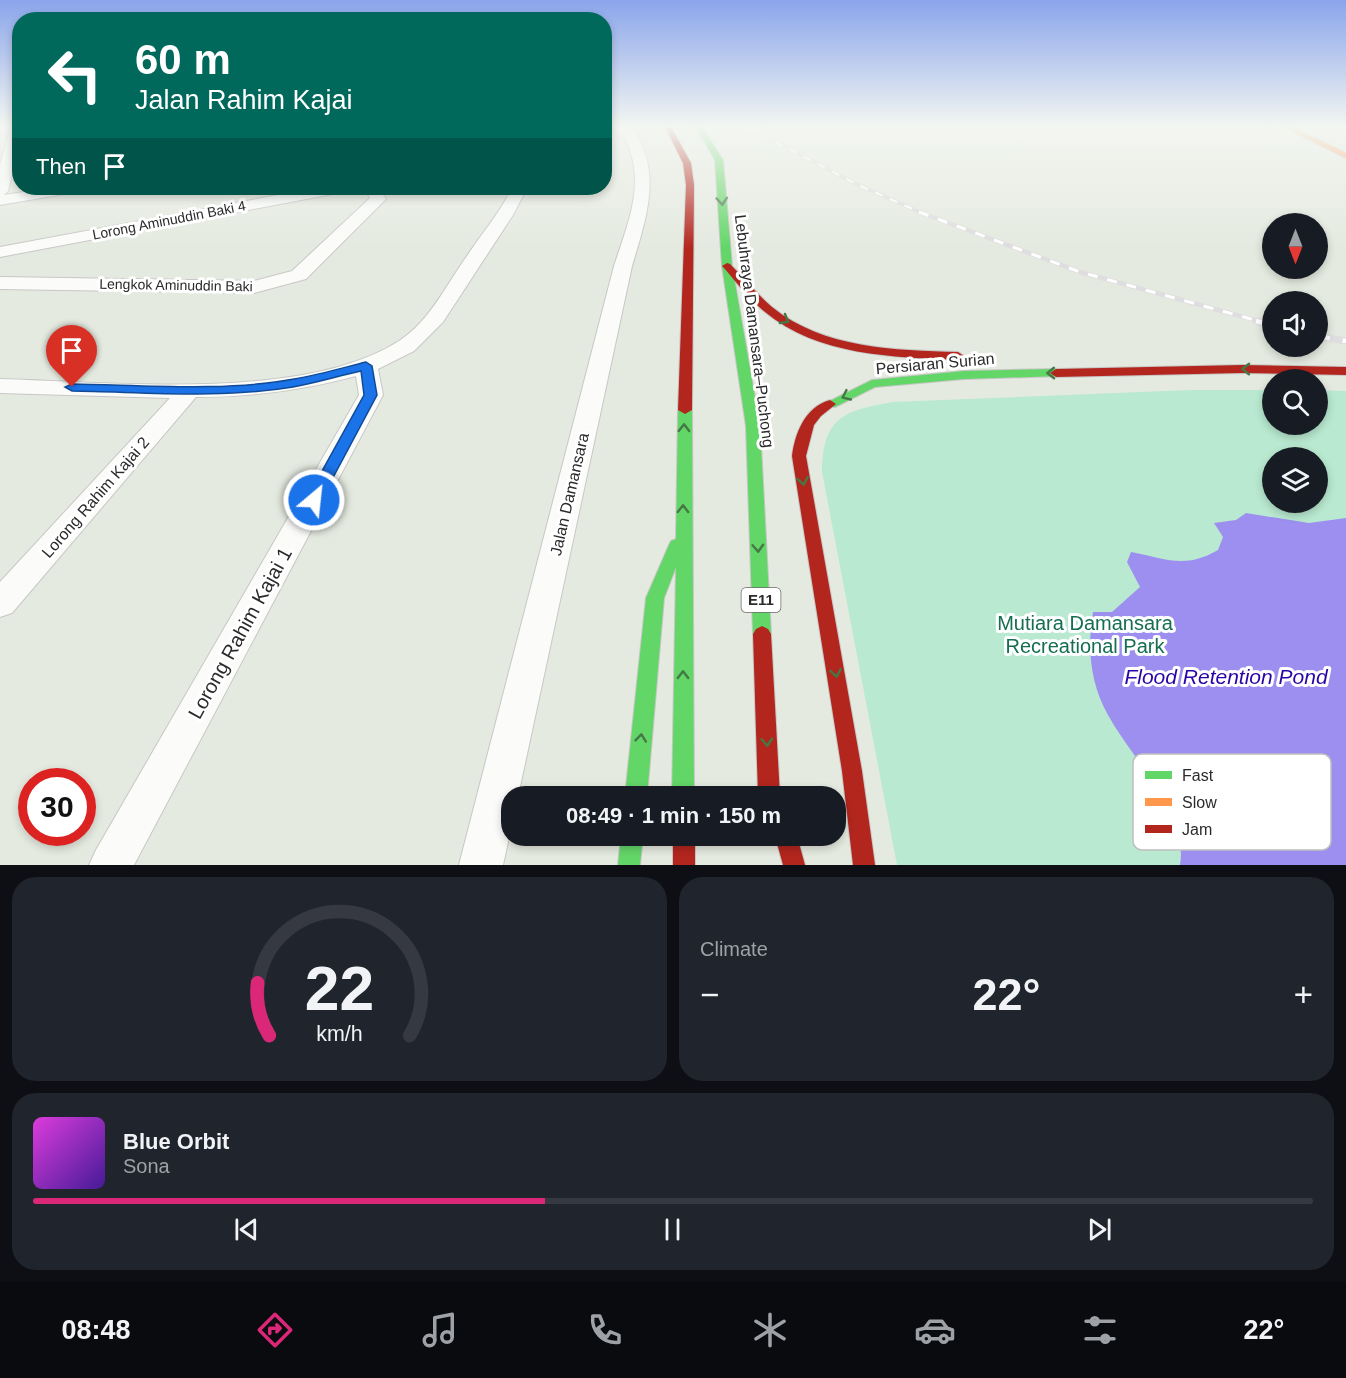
<!DOCTYPE html>
<meta charset="utf-8">
<style>
:root{--surface:#171b24;--page:#20242c;--text:#f1f3f6;--muted:#9ea1a6;--line:#363941;--accent:#db2777}
body{margin:0;font-family:Arial,sans-serif;background:var(--page);color:var(--text);height:100vh;display:flex;flex-direction:column;font-size:22px;white-space:nowrap}
*{box-sizing:border-box;margin:0}
p{font-size:20px;color:var(--muted)}
.icon{flex:none;width:33px;height:33px;fill:none;stroke:currentColor;stroke-width:2;stroke-linecap:round;stroke-linejoin:round}
.map{position:relative;height:865px;overflow:hidden}
.side{display:flex;flex-direction:column;gap:12px;padding:12px;background:#0d0f14;flex:1}
.side>*{flex:none}
.hud{position:absolute;left:12px;top:12px;width:600px;height:183px;border-radius:24px;box-shadow:0 3px 9px #0003;background:#00695c;color:#fff;overflow:hidden}
.needle{width:39px;rotate:180deg}
.fabs{position:absolute;left:1262px;top:213px;display:grid;gap:12px}
.fabs a{display:grid;place-items:center;width:66px;height:66px;border-radius:50%;background:var(--surface);box-shadow:0 3px 9px #0003;font-size:30px}
.speed{position:absolute;left:18px;top:768px;display:flex;gap:12px;font-size:30px;font-weight:700;text-align:center}
.speed>*{display:grid;place-content:center;width:78px;height:78px;border-radius:50%;background:var(--surface);box-shadow:0 3px 9px #0003;line-height:1}
.speed .limit{border:9px solid #d22;background:#fff;color:#111}
.pin{position:absolute;display:grid;place-items:center;width:51px;height:51px;color:#fff;margin:-62px -26px;border-radius:50% 50% 50% 0;rotate:-45deg;box-shadow:0 0 6px #0007}
.pin .icon{rotate:45deg}
.me{position:absolute;width:66px;margin:-33px;rotate:28deg;stroke-linejoin:round;filter:drop-shadow(0 0 4px #0008)}
.turn{display:flex;align-items:center;gap:21px;height:126px;padding:0 24px;font-size:27px}
.turn .icon{width:78px;height:78px;stroke-width:2.5}
.turn b{display:block;font-size:42px;line-height:51px}
.then{display:flex;align-items:center;height:57px;padding:0 24px;background:#0003;gap:12px;font-size:22px}
.big{font-size:45px;font-weight:800;line-height:1.1}
.side .card{flex:1;display:flex;flex-direction:column;justify-content:center;gap:9px;min-width:0;padding:0 21px;border-radius:24px;background:var(--page)}
.side .dial{align-items:center;gap:0}
.dial svg{height:156px;overflow:visible;fill:none;stroke:var(--line);stroke-width:7;stroke-linecap:round;text-anchor:middle}
.dial text{fill:var(--text);stroke:none}
.song{display:flex;align-items:center;gap:18px}
.cover{width:72px;height:72px;border-radius:9px;background:linear-gradient(135deg,hsl(300 70% 55%),hsl(260 70% 35%))}
.played{height:6px;border-radius:3px;background:linear-gradient(90deg,var(--accent) 40%,var(--line) 40%)}
.keys{display:flex;justify-content:space-around;direction:ltr}
.heat{display:flex;justify-content:space-between;align-items:center;font-size:33px;direction:ltr}
.side .tiles{flex:1;display:grid;gap:12px;grid-template-columns:1fr 1fr}
.card:last-child{grid-column:span 2}
.trip{position:absolute;left:501px;top:786px;width:345px;height:60px;border-radius:24px;background:var(--surface);box-shadow:0 3px 9px #0003;font-weight:800;line-height:60px;text-align:center}
.tabs{display:flex;height:96px;justify-content:space-around;align-items:center;background:#090b0e;color:var(--muted)}
.tabs .icon{width:42px;height:42px}
.tabs .selected{color:var(--accent)}
.tabs b{font-size:27px;color:var(--text)}
.map>svg:first-child{display:block}
.green{fill:#b9e9d0;fill-rule:evenodd}
.water{fill:#9d8ff0}
.lines{fill:none;stroke-linecap:round;stroke-linejoin:round}
.street-casing{stroke:#c7c7c6;stroke-width:2}
.fast-casing{stroke:#c7c7c6;stroke-width:2}
.slow-casing{stroke:#c7c7c6;stroke-width:2}
.jam-casing{stroke:#c7c7c6;stroke-width:2}
.street{fill:#fbfcfa;fill-rule:evenodd}
.fast{fill:#63d668;fill-rule:evenodd}
.slow{fill:#ff974d;fill-rule:evenodd}
.jam{fill:#b3261e;fill-rule:evenodd}
.rail-far2-casing{stroke:#dfdddf;stroke-width:4}
.rail-far1-casing{stroke:#dfdddf;stroke-width:4.5}
.rail-casing{stroke:#dfdddf;stroke-width:7}
.rail-far2{stroke:#fff;stroke-width:2;stroke-dasharray:8;stroke-linecap:butt}
.rail-far1{stroke:#fff;stroke-width:3;stroke-dasharray:10;stroke-linecap:butt}
.rail{stroke:#fff;stroke-width:4.5;stroke-dasharray:13;stroke-linecap:butt}
.oneway{stroke:#447846}
.route{fill:#1a73e8;stroke:#114b97;stroke-width:1.5}
.labels{text-anchor:middle;stroke-width:6;stroke-linejoin:round;paint-order:stroke}
.far-street-label{font-size:14px;fill:#2b2b2b;stroke:#fff}
.shield{fill:#fff;stroke:#6b6b6b;stroke-width:1.5}
.shield-label{font-size:15px;font-weight:bold;fill:#2b2b2b}
.street-label{font-size:16px;fill:#2b2b2b;stroke:#fff}
.near-park-label{font-size:20px;fill:#156e51;stroke:#fff}
.near-street-label{font-size:20px;fill:#2b2b2b;stroke:#fff}
.near-water-label{font-size:21px;font-style:italic;fill:#2a04a6;stroke:#fff}
.key{fill:#fff;stroke:#bfbfbf;stroke-width:1.5}
.key-label{font-size:16px;fill:#2b2b2b}
</style>
<div class="map">
<svg width="1346" height="865" viewBox="0 0 1346 865">
<rect width="100%" height="100%" fill="#e5eae0"/>
<!-- green -->
<path class="green" d="M1191,390H1272V424H1317V390L1346,391V865H897L822,472C823,417 843,411 893,402ZM1272,458H1317V502H1272Z"/>
<!-- water -->
<path class="water" d="M1246,513L1309,523L1346,518V865H1180C1189,815 1131,757 1108,715C1090,683 1087,648 1093,612H1112L1140,587L1127,562L1131,552C1167,559 1185,569 1218,550L1223,537L1214,523L1236,520Z"/>
<g class="lines">
<!-- street casing -->
<g class="street-casing">
<g id="street">
<path d="M11,127H20V143L8,191L4,195L50,188H84L82,191L0,205V164Z"/>
<path d="M618,127H631C664,170 646,219 632,266L518,796H512V824L503,865H459L614,266C630,217 650,173 618,127Z"/>
<path d="M316,188H346L338,193L0,257V247Z"/>
<path d="M364,188H378L386,199L306,279L254,293L0,289V277L254,281L292,271L370,198Z"/>
<path d="M512,188H527L513,215L443,322L414,351L378,369L383,395L134,865H89L96,850L359,395L356,376C304,390 251,397 196,397L12,613L0,617V582L170,398L0,393V379C111,382 304,402 399,341C430,321 446,285 467,256C482,233 500,213 512,188Z"/>
</g>
</g>
<!-- fast casing -->
<g class="fast-casing">
<g id="fast">
<path d="M696,127H702L723,160L732,266L760,426L771,634L768,639L762,642L756,639L753,634L746,426L722,266L715,160Z"/>
<path d="M1056,369L1062,373L1060,376L964,379L875,387L835,407H825L824,404L872,380L964,371Z"/>
<path d="M685,406L692,410L694,796H672L676,567L664,598L647,796H625L646,598L669,545L671,541L676,539L678,410Z"/>
<path d="M621,836H643L640,865H618Z"/>
</g>
</g>
<!-- slow casing -->
<g class="slow-casing">
<path id="slow" d="M1283,127H1292L1346,153V158Z"/>
</g>
<!-- jam casing -->
<g class="jam-casing">
<g id="jam">
<path d="M665,127H671L691,163L694,185L692,410L685,414L678,410L686,185L683,163Z"/>
<path d="M727,263L730,264C744,278 757,294 772,307C824,349 895,350 958,352L964,356L958,360C893,357 818,356 765,312C749,299 737,283 724,268L722,266Z"/>
<path d="M1242,365L1346,367V375L1242,373L1056,377L1050,373L1056,369Z"/>
<path d="M830,400L836,404L821,416L814,425L806,456L862,771L875,865H853L842,771L792,456C795,433 805,407 830,400Z"/>
<path d="M762,626L768,629L771,634L780,796H758L753,634L756,629Z"/>
<rect x="673" y="836" width="22" height="29"/>
<path d="M775,836H797L805,865H783Z"/>
</g>
</g>
<!-- street -->
<use href="#street" class="street"/>
<!-- fast -->
<use href="#fast" class="fast"/>
<!-- slow -->
<use href="#slow" class="slow"/>
<!-- jam -->
<use href="#jam" class="jam"/>
<!-- rail-far2 casing -->
<g class="rail-far2-casing">
<path id="rail-far2" d="M747,127L856,184L922,213"/>
</g>
<!-- rail-far1 casing -->
<g class="rail-far1-casing">
<path id="rail-far1" d="M919,212L1080,272L1262,322"/>
</g>
<!-- rail casing -->
<g class="rail-casing">
<g id="rail">
<path d="M1256,321L1272,325"/>
<path d="M1317,336L1346,341"/>
</g>
</g>
<!-- rail-far2 -->
<use href="#rail-far2" class="rail-far2"/>
<!-- rail-far1 -->
<use href="#rail-far1" class="rail-far1"/>
<!-- rail -->
<use href="#rail" class="rail"/>
</g>
<!-- one-way arrows -->
<defs><path id="oneway-chevron" d="M-2-3.5L2.5 0L-2 3.5" fill="none" stroke-width="1.6" stroke-linecap="round" stroke-linejoin="round" transform="scale(1.5)"/></defs>
<g class="oneway">
<use href="#oneway-chevron" transform="translate(722 201) rotate(86)"/>
<use href="#oneway-chevron" transform="translate(785 320) rotate(30)"/>
<use href="#oneway-chevron" transform="translate(1246 369) rotate(-179)"/>
<use href="#oneway-chevron" transform="translate(1051 373) rotate(179)"/>
<use href="#oneway-chevron" transform="translate(846 396) rotate(155)"/>
<use href="#oneway-chevron" transform="translate(684 428) rotate(-89)"/>
<use href="#oneway-chevron" transform="translate(803 481) rotate(80)"/>
<use href="#oneway-chevron" transform="translate(683 509) rotate(-89)"/>
<use href="#oneway-chevron" transform="translate(758 548) rotate(87)"/>
<use href="#oneway-chevron" transform="translate(836 673) rotate(80)"/>
<use href="#oneway-chevron" transform="translate(683 675) rotate(-90)"/>
<use href="#oneway-chevron" transform="translate(641 738) rotate(-84)"/>
<use href="#oneway-chevron" transform="translate(767 742) rotate(87)"/>
</g>
<!-- sky -->
<linearGradient id="sky" x2="0" y2="1"><stop stop-color="#8aa5eb"/><stop offset="0.51" stop-color="#f3f6f1"/><stop offset="1" stop-color="#f3f6f1" stop-opacity="0"/></linearGradient>
<rect width="1346" height="248" fill="url(#sky)"/>
<!-- route -->
<path class="route" d="M366,362L372,366L377,395L321,500L314,505L306,500L364,395L361,371C338,376 316,383 293,387C221,399 144,392 72,391L65,387L72,384C142,385 225,392 294,379C318,375 342,368 366,362Z"/>
<g class="labels">
<!-- far-street labels -->
<g class="far-street-label">
<text transform="translate(169 220) rotate(-11)" y="5">Lorong Aminuddin Baki 4</text>
<text transform="translate(176 285) rotate(1)" y="5">Lengkok Aminuddin Baki</text>
</g>
<!-- shield labels -->
<rect class="shield" x="741.5" y="588" width="39" height="24" rx="4.5"/>
<g class="shield-label">
<text x="761" y="605">E11</text>
</g>
<!-- street labels -->
<g class="street-label">
<text transform="translate(755 331) rotate(83)" y="6">Lebuhraya Damansara–Puchong</text>
<text transform="translate(935 363) rotate(-5)" y="6">Persiaran Surian</text>
<text transform="translate(569 494) rotate(-77)" y="6">Jalan Damansara</text>
<text transform="translate(95 497) rotate(-49)" y="6">Lorong Rahim Kajai 2</text>
</g>
<!-- near-park labels -->
<g class="near-park-label">
<text x="1085" y="630">Mutiara Damansara<tspan x="1085" dy="23">Recreational Park</tspan></text>
</g>
<!-- near-street labels -->
<g class="near-street-label">
<text transform="translate(240 633) rotate(-61)" y="7">Lorong Rahim Kajai 1</text>
</g>
<!-- near-water labels -->
<g class="near-water-label">
<text x="1226" y="684">Flood Retention Pond</text>
</g>
</g>
<!-- legend -->
<rect x="1133" y="754" width="198" height="96" rx="9" class="key"/>
<rect x="1145" y="771" width="27" height="8" fill="#63d668"/>
<rect x="1145" y="798" width="27" height="8" fill="#ff974d"/>
<rect x="1145" y="825" width="27" height="8" fill="#b3261e"/>
<g class="key-label">
<text x="1182" y="781">Fast</text>
<text x="1182" y="808">Slow</text>
<text x="1182" y="835">Jam</text>
</g>
</svg>
<div class="fabs">
<a><svg class="needle" viewBox="-14 -14 28 28"><path d="M0-13l5 13h-10z" fill="#e53935"/><path d="M0 13l5-13h-10z" fill="#9ea1a6"/></svg></a>
<a><svg class="icon" aria-label="sound" viewBox="0 0 24 24"><path d="M4 9h4l5-4v14l-5-4H4zM17 9q2 3 0 6"/></svg></a>
<a><svg class="icon" aria-label="search" viewBox="0 0 24 24"><circle cx="10" cy="10" r="6"/><path d="M15 15l6 6"/></svg></a>
<a><svg class="icon" aria-label="layers" viewBox="0 0 24 24"><path d="M12 4l9 5-9 5-9-5zM3 14l9 5 9-5"/></svg></a>
</div>
<div class="speed"><div class="limit">30</div></div>
<div class="pin" style="left:72px;top:387px;background:#d93025"><svg class="icon" aria-label="arrive" viewBox="0 0 24 24"><path d="M6 21V4h12l-3 4 3 4H6"/></svg></div>
<svg class="me" style="left:314px;top:500px" viewBox="-20 -20 40 40"><circle r="17" fill="#1a73e8" stroke="#fff" stroke-width="3"/><path d="M0-11L8 9 0 5-8 9z" fill="#fff"/></svg>
<div class="trip">08:49 · 1 min · 150 m</div>
<div class="hud">
<div class="turn"><svg class="icon" aria-label="left" viewBox="0 0 24 24"><path d="M17 20v-9H6M10 6l-5 5 5 5"/></svg><div><b>60 m</b>Jalan Rahim Kajai</div></div>
<div class="then">Then<svg class="icon" aria-label="arrive" viewBox="0 0 24 24"><path d="M6 21V4h12l-3 4 3 4H6"/></svg></div>
</div>
</div>
<section class="side">
<div class="tiles">
<div class="card dial"><svg viewBox="0 0 100 80">
<path d="M14 69A42 42 0 1 1 86 69"/>
<path d="M14 69A42 42 0 0 1 8 42" stroke="#db2777"/>
<text x="50" y="56" font-size="32" font-weight="700">22</text>
<text x="50" y="72" font-size="11">km/h</text>
</svg></div>
<div class="card"><p>Climate</p>
<div class="heat"><a>−</a><b class="big">22°</b><a>+</a></div>
</div>
<div class="card">
<div class="song"><i class="cover"></i><div><b>Blue Orbit</b><p>Sona</p></div></div>
<div class="played"></div>
<div class="keys"><svg class="icon" aria-label="previous" viewBox="0 0 24 24"><path d="M18 5L8 12l10 7zM5 5v14"/></svg><svg class="icon" aria-label="pause" viewBox="0 0 24 24"><path d="M8 5v14M16 5v14"/></svg><svg class="icon" aria-label="next" viewBox="0 0 24 24"><path d="M6 5l10 7-10 7zM19 5v14"/></svg></div>
</div>
</div>
</section>
<nav class="tabs">
<b>08:48</b>
<svg class="icon selected" aria-label="directions" viewBox="0 0 24 24"><path d="M12 3l9 9-9 9-9-9zM9 14v-3h6M13 9l2 2-2 2"/></svg>
<svg class="icon" aria-label="music" viewBox="0 0 24 24"><path d="M9 18V5l10-2v13"/><circle cx="6" cy="18" r="3"/><circle cx="16" cy="16" r="3"/></svg>
<svg class="icon" aria-label="phone" viewBox="0 0 24 24"><path d="M5 4h4l2 5-3 2q2 4 5 5l2-3 5 2v4C11 20 4 13 5 4z"/></svg>
<svg class="icon" aria-label="climate" viewBox="0 0 24 24"><path d="M12 3v18M4 7l16 10M4 17L20 7"/></svg>
<svg class="icon" aria-label="car" viewBox="0 0 24 24"><path d="M5 17H2v-5l4-1 3-4h7l3 4 3 1v5h-3M9 17h6M6 11h13"/><circle cx="7" cy="17" r="2"/><circle cx="17" cy="17" r="2"/></svg>
<svg class="icon" aria-label="filters" viewBox="0 0 24 24"><path d="M4 7h16M4 17h16"/><circle cx="9" cy="7" r="2"/><circle cx="15" cy="17" r="2"/></svg>
<b>22°</b>
</nav>
